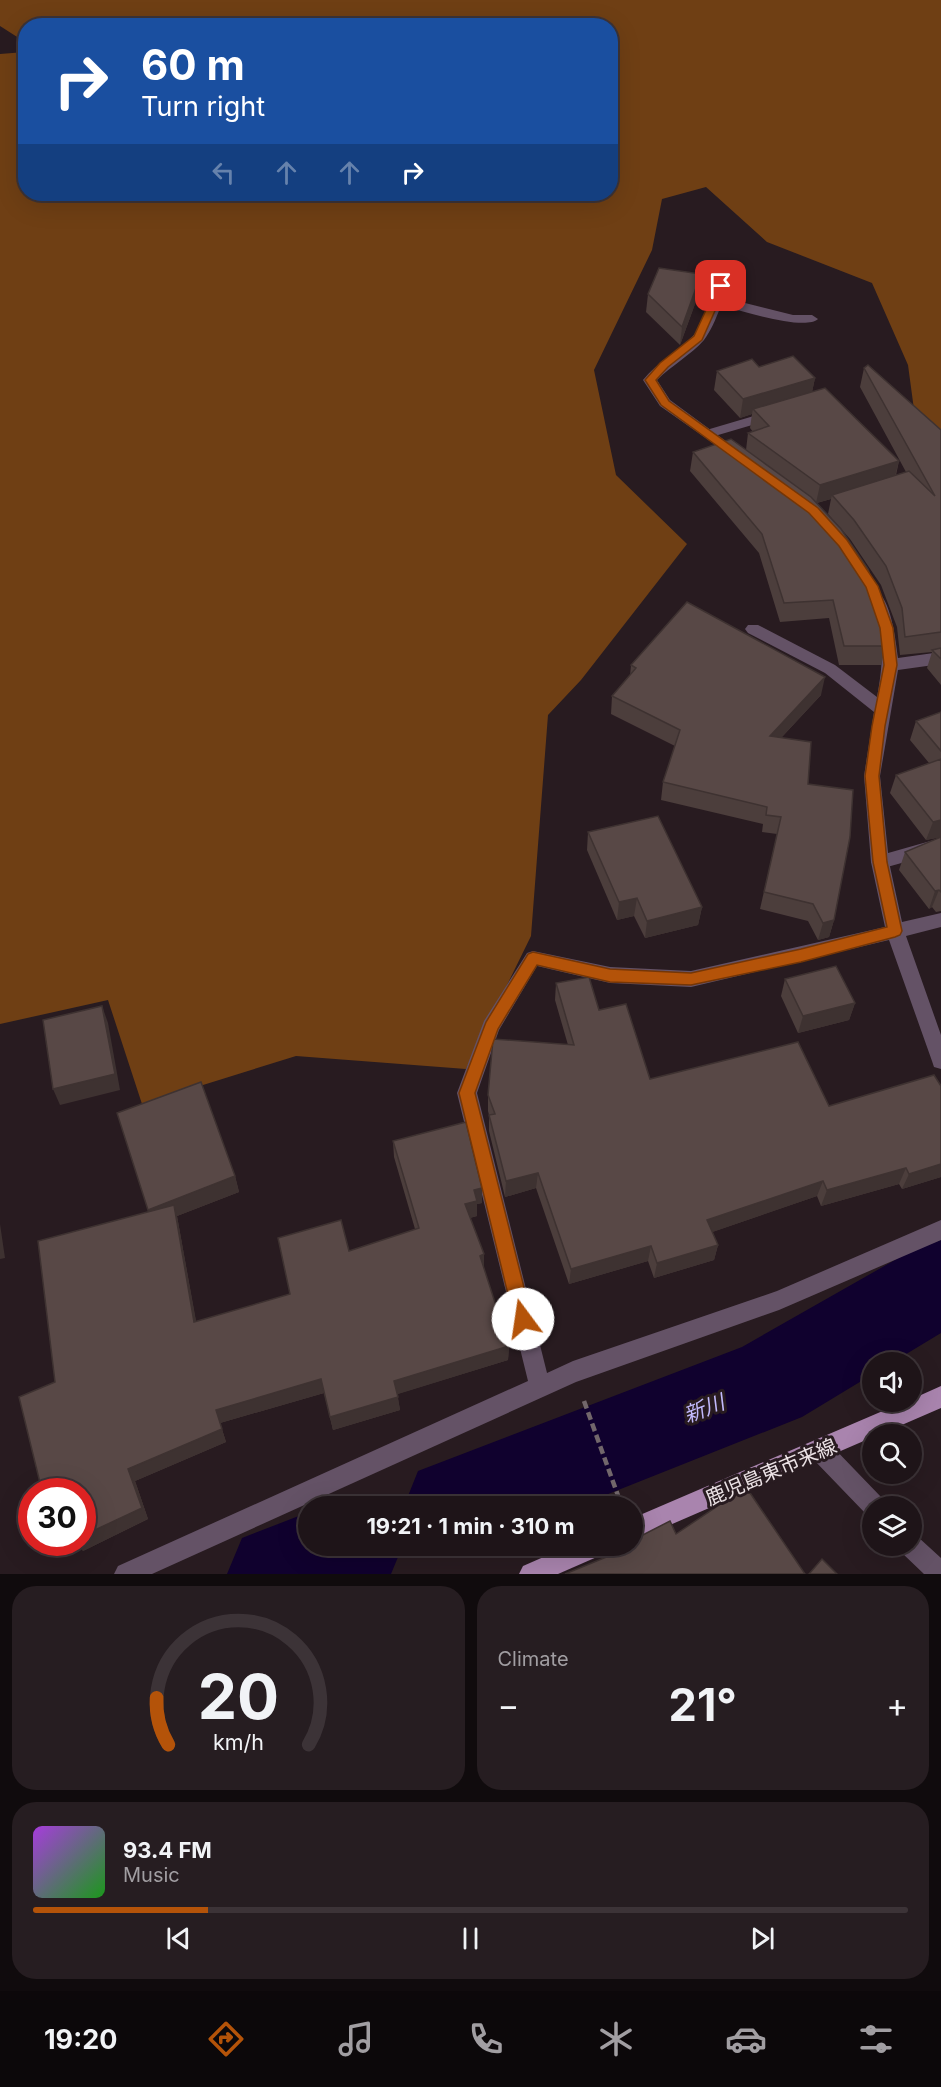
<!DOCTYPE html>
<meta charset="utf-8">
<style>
:root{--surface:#1e1418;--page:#261d21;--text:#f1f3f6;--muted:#a19ea2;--line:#3c3337;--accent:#b45309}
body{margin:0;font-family:Inter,"Noto Sans JP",sans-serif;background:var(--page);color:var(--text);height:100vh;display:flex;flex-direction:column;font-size:22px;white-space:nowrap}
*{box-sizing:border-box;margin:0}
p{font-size:20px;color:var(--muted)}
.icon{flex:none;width:33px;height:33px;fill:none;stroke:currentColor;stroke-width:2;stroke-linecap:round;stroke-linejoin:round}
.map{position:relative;height:1574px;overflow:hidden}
.drawer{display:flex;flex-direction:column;gap:12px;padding:12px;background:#100b0d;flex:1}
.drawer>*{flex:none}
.guide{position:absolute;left:18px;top:18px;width:600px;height:183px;border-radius:24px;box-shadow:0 6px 24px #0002,0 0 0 2px var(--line);background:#1a4fa0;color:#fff;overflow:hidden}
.tools{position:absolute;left:862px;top:1352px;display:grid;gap:12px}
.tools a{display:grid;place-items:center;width:60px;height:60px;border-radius:50%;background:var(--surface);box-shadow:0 6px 24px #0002,0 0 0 2px var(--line);font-size:30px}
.speed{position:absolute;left:18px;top:1478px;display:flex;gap:12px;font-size:30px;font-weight:700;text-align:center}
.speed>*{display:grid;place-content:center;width:78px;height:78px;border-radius:50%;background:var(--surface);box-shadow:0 6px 24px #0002,0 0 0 2px var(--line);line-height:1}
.speed .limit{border:9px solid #d22;background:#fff;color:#111}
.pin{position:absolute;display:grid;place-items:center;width:51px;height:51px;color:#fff;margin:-26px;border-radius:12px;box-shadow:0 3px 9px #0006}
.me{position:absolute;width:66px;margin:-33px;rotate:346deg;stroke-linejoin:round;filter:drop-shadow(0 0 4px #0008)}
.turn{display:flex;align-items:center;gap:21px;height:126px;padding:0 24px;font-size:27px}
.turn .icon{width:78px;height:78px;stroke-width:2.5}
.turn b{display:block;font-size:42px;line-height:51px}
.lanes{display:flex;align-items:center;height:57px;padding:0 24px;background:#0003;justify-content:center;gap:30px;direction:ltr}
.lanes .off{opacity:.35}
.big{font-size:45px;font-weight:700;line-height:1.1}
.drawer .widget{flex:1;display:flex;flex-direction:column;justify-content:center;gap:9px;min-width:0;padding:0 21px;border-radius:24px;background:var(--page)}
.drawer .dial{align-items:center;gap:0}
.dial svg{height:156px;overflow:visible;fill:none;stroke:var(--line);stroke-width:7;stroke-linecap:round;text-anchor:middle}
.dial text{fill:var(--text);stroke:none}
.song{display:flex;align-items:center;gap:18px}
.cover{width:72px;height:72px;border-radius:9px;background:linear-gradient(135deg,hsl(280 70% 55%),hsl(120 70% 35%))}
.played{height:6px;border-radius:3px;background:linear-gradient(90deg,var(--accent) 20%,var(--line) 20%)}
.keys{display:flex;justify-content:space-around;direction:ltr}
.heat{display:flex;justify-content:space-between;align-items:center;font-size:33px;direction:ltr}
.drawer .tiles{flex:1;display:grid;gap:12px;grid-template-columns:1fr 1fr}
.widget:last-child{grid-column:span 2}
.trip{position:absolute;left:298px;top:1496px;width:345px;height:60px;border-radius:30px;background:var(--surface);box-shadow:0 6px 24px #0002,0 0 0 2px var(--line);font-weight:700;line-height:60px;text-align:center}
.tab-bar{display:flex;height:96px;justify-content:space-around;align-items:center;background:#0c080a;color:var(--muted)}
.tab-bar .icon{width:42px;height:42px}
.tab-bar .on{color:var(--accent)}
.tab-bar b{font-size:27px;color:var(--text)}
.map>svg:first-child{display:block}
.forest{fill:#6f3f14}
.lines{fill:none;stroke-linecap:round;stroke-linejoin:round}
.river{fill:#10012e;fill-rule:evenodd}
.path{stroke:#72676b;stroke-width:4.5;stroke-dasharray:8 4;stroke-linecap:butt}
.service{fill:#645266;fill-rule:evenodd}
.minor{fill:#645266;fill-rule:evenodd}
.tertiary{fill:#645266;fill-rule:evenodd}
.primary{fill:#a984ae;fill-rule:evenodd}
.wall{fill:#4c3e3c}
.shaded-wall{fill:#3e3231}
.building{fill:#584846;stroke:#3e3231;stroke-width:1.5}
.route{fill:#b45309;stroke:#753606;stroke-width:1.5}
.labels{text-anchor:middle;stroke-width:6;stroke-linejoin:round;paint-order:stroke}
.near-street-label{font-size:20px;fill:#ebe2e5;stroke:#281b20}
.near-water-label{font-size:21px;font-style:italic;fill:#c2b9fc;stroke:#281b20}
</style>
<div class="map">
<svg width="941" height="1574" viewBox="0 0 941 1574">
<rect width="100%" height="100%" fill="#281b20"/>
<!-- forest -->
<path class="forest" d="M0,0H941V435L915,417L908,365L872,283L767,242L706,187L662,199L652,250L594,370L616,475L687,544L581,680L548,715L531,936L466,1069L296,1056L142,1104L108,1000L0,1024V54L25,52L26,194H610V26H26L25,42L0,26Z"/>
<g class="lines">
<!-- river -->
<g class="river">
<path d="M941,1240V1333L893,1362H873V1374L802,1417L578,1506H404L418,1471L742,1347L909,1252Z"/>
<path d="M353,1495L380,1506H324Z"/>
<path d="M309,1512V1545H403L391,1574H227L242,1538Z"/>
<path d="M428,1545H479L453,1555Z"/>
</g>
<!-- path -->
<path class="path" d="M584,1401L621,1504"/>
<!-- service -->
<g class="service">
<path d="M717,296L793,315H812L818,319C804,332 733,308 713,303L711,300Z"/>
<path d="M771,411L778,415L776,418L708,438L701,434L703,431Z"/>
<path d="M941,838V852L880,869L874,867L871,862L874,857Z"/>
</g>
<!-- minor -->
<g class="minor">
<path d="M725,269L731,273C725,293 717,323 704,340C692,354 671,366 657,380L670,400L742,453L744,456L737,460L660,406L643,380C657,362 677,353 692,337C705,324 714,291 719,273Z"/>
<path d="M875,591C891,596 896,643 898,658L941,652V664L898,670L880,776L889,862L902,922L941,913V927L906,936L941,1035V1069L934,1067L932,1061L889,940L691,987L610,983L537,966L499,1030L477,1093L547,1373L573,1361L777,1291L941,1220V1240L779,1310L576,1382L152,1574H114L118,1566L528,1381L457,1093L484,1021L527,953L533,951L610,967L691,971L885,927L871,862L864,776L874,712L825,673L748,633L745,629L748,625H758L835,665L877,697C885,654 883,637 868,596Z"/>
</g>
<!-- tertiary -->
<g class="tertiary">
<path d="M821,1440L829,1443L882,1498L885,1506H873V1517L866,1514L813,1459L810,1451L813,1443Z"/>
<path d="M912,1534L918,1537L941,1558V1574H924L902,1553L899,1545H912Z"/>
</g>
<!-- primary -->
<g class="primary">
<path d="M941,1386V1408L881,1434H873V1437L633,1541V1518L906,1401H912V1399Z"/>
<path d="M571,1545H609L606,1553L558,1574H519L523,1566Z"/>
</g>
</g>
<!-- wall -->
<g class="wall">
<path d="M699,293L680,345L646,312L648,294Z"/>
<path d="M759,367L815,378L812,392L899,461L896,475L906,472L860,387L864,368L941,430V685L927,668L932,652L900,655L897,627L881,585L850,539L828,514L831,499L817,503L886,646L881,665H839L829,618L780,622L759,553L690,471L693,452L746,450L748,433L753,432L750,428L752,414L740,418L714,390L717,371Z"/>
<path d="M631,665L821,695L781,738L808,784L834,920L829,937L818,940L808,921L760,909L777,834L762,832L763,824L661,800L663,782L675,746L611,714L612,696L630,676Z"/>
<path d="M941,712V837L926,840L890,793L896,775L929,763L910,740L916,721Z"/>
<path d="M588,832L702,907L698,925L645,938L634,916L617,920L587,850Z"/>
<path d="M941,837V911L936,912L932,907L929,909L899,870L905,852Z"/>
<path d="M785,979L855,1003L849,1020L798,1033L781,996Z"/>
<path d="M556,983L599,1010L650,1079L829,1106L941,1177L902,1189L899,1184L821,1206L817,1196L712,1232L718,1245L714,1260L654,1278L648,1261L569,1284L536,1188L505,1197L489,1131V1115L488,1111V1095L568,1045L555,1000Z"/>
<path d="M393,1141L482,1203L477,1204V1216L470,1218L484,1269L509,1346L508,1360L397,1394L400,1410L333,1430L324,1393L220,1423L226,1442L135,1481L148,1519L83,1551L77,1542H82L55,1382L149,1212L235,1176L239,1192L177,1216L196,1322L290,1294L349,1251L415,1229L394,1157Z"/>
</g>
<!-- shaded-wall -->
<g class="shaded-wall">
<path d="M701,274L699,293L680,345L682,327Z"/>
<path d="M815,378L811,397L753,409L752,414L740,418L743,399Z"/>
<path d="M899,461L894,480L832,495L831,499L816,503L820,485Z"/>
<path d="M825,677L821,695L766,754L770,736Z"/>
<path d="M941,820V837L926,840L933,822Z"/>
<path d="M939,890L932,907L929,909L935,891Z"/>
<path d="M637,898L634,916L617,920L619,902Z"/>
<path d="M702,907L698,925L645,938L647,921Z"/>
<path d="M834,920L829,937L818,940L823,923Z"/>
<path d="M855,1003L849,1020L798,1033L803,1016Z"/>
<path d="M102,1006L108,1023L120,1090L60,1105L53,1089Z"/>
<path d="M941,1164V1177L902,1189L909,1174Z"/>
<path d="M906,1168L899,1184L821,1206L827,1190Z"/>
<path d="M538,1173L536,1188L505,1197L506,1181Z"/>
<path d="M235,1176L239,1192L177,1216L199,1337L153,1225L148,1210Z"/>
<path d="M823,1181L817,1196L704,1235L707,1220Z"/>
<path d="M482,1188V1203L477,1204V1216L465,1219V1204L474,1190Z"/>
<path d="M0,1224L5,1258L0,1259Z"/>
<path d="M718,1245L714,1260L654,1278L657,1263Z"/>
<path d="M651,1246L648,1261L569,1284L571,1269Z"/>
<path d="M484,1254V1269L480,1256Z"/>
<path d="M509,1346L508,1360L395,1395L394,1381Z"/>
<path d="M321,1379L324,1393L220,1423L226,1442L135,1481L148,1519L83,1551L77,1542H82V1536L128,1469L216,1410Z"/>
<path d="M398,1397L400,1410L333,1430L330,1417Z"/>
<path d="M59,1487L62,1491H49Z"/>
</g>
<!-- building -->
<g class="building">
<path d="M659,268L701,274L682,327L648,294Z"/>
<path d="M793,356L815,378L743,399L717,371L752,359L759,367Z"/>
<path d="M868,365L941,430V632L905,637L902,608L886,566L854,520L832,495L909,471L935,496L864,368Z"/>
<path d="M825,388L899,461L820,485L748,433L769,426L753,409Z"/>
<path d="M731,439L811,497L841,529L868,569L882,610L886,646H844L833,600L784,603L762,534L693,452Z"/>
<path d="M687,602L825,677L770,736L811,742L808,784L853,790L850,837L834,920L823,923L813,904L764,892L781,817L766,815L767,807L663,782L680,730L612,696L636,668L631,665Z"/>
<path d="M941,648V659L932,650Z"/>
<path d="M941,712V751L916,721Z"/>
<path d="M941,759V820L933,822L896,775Z"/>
<path d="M658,816L702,907L647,921L637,898L619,902L588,832Z"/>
<path d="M941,837V892L939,890L935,891L905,852Z"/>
<path d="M836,966L855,1003L803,1016L785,979Z"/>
<path d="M589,977L599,1010L626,1004L650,1079L798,1042L829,1106L934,1075L941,1086V1164L909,1174L906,1168L827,1190L823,1181L707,1220L718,1245L657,1263L651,1246L571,1269L538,1173L506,1181L489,1115L495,1114L488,1095L493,1039L574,1045L556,983Z"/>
<path d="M102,1006L115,1074L53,1089L43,1020Z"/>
<path d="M201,1082L235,1176L148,1210L117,1113Z"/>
<path d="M466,1122L482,1188L474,1190L477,1201L465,1204L484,1254L480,1256L509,1346L394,1381L398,1397L330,1417L321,1379L216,1410L222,1429L128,1469L142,1508L82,1536V1491H61L59,1487L49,1491H42L19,1397L55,1382L38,1241L174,1205L194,1322L290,1294L278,1238L341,1220L349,1251L419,1228L393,1141Z"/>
<path d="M746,1487L805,1574H565L621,1551L620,1547L623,1545H633V1540L670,1521L676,1534Z"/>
<path d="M822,1559L837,1574H809Z"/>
</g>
<!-- route -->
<path class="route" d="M718,284L726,286L702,340L668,367L656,380L669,401L818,508L847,540L878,586L893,628L897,665L885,726L879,776L887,862L902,931L900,935L895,937L801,962L691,985L610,982L537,965L498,1029L475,1093L532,1319L529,1325L523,1327L517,1325L514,1319L459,1093L486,1022L528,954L533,952L610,969L691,973L801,949L887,927L873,862L865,776L872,726L884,665L880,628L866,587L839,546L809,513L661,405L645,380L660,363L694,336Z"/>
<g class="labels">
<!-- near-street labels -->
<g class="near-street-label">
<text transform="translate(771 1472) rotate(-23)" y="7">鹿児島東市来線</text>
</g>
<!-- near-water labels -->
<g class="near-water-label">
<text transform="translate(704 1409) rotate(-21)" y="7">新川</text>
</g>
</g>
</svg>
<div class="tools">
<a><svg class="icon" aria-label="sound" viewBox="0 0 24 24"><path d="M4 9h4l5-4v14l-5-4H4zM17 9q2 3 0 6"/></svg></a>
<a><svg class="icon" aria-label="search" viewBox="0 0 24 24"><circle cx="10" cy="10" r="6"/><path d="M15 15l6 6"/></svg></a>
<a><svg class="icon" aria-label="layers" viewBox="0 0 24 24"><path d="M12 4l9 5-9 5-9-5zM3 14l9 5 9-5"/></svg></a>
</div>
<div class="speed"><div class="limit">30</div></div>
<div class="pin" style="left:721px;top:286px;background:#d93025"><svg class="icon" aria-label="arrive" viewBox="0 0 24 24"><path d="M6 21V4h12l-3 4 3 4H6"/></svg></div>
<svg class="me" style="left:523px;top:1319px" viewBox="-20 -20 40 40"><circle r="19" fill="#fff"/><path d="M0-13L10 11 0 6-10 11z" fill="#b45309"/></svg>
<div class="trip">19:21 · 1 min · 310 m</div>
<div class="guide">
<div class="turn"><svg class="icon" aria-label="right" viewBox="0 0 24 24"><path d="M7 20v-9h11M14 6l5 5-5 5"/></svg><div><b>60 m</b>Turn right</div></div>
<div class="lanes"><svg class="icon off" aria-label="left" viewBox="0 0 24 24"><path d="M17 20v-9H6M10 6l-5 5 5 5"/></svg><svg class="icon off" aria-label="ahead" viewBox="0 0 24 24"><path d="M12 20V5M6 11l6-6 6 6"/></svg><svg class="icon off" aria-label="ahead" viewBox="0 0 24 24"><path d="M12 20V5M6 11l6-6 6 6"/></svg><svg class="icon" aria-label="right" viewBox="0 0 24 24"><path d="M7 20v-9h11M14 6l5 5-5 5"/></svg></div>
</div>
</div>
<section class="drawer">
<div class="tiles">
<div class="widget dial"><svg viewBox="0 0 100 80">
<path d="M14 69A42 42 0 1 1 86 69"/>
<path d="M14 69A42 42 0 0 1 8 45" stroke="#b45309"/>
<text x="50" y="56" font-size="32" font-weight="700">20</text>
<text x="50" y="72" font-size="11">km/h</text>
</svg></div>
<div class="widget"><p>Climate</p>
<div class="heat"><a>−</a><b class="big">21°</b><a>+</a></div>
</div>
<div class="widget">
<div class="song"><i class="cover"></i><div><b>93.4 FM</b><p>Music</p></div></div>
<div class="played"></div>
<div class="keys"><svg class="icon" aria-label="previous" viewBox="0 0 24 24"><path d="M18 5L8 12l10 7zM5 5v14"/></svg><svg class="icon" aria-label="pause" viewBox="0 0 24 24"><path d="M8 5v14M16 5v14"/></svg><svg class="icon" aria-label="next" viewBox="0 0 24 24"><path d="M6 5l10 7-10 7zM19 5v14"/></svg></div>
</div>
</div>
</section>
<nav class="tab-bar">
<b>19:20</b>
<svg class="icon on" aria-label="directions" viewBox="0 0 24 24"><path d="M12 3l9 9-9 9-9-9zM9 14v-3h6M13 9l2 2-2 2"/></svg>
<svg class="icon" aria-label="music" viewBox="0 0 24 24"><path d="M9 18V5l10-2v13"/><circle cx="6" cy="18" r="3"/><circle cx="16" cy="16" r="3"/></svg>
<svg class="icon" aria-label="phone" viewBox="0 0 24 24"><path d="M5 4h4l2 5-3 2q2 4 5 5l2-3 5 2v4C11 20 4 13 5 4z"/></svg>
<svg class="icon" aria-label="climate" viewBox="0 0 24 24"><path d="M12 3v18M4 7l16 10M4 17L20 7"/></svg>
<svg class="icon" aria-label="car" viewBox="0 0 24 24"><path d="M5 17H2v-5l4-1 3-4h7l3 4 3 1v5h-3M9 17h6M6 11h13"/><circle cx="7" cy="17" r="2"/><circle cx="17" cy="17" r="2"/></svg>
<svg class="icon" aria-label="filters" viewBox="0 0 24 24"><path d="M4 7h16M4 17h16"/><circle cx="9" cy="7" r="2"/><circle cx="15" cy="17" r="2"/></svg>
</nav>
